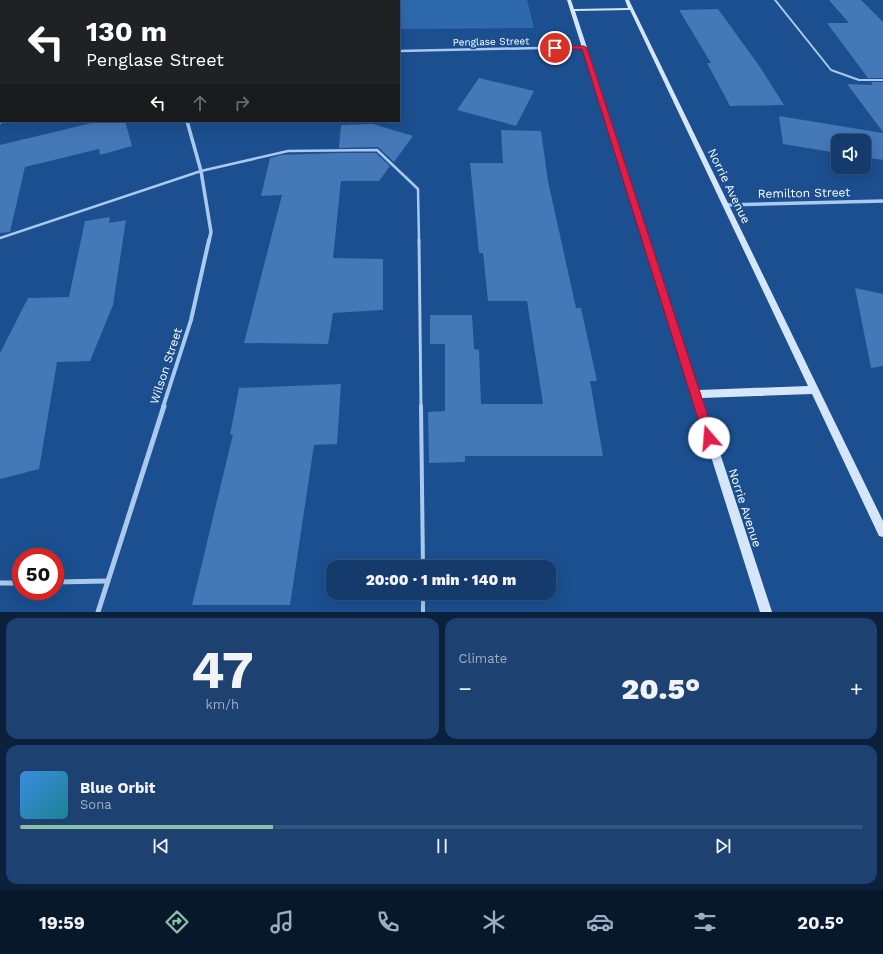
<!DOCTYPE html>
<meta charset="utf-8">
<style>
:root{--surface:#143b6b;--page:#1d4271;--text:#f1f3f6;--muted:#9dadc1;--line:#33557e;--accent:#8abfa5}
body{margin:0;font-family:"Work Sans",sans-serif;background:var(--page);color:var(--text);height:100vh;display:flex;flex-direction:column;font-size:15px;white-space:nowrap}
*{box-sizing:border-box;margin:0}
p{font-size:13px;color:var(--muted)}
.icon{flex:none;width:22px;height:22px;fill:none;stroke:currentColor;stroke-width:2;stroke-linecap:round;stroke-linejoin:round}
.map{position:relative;height:612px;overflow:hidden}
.drawer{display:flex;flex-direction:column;gap:6px;padding:6px;background:#0b203b;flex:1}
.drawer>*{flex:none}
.banner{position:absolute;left:0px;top:0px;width:400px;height:122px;box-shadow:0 4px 16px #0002,0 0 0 1px var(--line);background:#202124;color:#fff;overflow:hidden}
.buttons{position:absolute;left:831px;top:134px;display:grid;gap:8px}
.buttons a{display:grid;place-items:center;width:40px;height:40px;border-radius:8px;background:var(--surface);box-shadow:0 4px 16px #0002,0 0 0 1px var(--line);font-size:20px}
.speed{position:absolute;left:12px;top:548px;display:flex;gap:8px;font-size:20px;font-weight:700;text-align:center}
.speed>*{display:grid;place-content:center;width:52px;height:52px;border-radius:50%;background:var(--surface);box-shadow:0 4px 16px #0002,0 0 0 1px var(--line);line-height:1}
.speed .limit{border:6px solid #d22;background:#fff;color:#111}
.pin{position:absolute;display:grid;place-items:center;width:34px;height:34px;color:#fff;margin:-17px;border:2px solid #fff;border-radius:50%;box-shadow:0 1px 4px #0007}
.me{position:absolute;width:44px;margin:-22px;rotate:342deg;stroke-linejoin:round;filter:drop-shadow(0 0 3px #0008)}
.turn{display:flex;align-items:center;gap:14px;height:84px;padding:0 20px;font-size:18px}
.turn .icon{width:52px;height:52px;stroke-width:2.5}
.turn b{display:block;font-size:28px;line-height:34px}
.lanes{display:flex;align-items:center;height:38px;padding:0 20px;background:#0003;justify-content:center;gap:20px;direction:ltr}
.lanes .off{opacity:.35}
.big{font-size:30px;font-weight:800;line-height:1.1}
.drawer .widget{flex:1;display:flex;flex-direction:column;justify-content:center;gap:6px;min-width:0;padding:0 14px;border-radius:12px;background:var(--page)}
.drawer .dial{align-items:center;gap:0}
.dial b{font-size:52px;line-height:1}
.song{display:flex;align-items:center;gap:12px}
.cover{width:48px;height:48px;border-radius:6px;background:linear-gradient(135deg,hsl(210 70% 55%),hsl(190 70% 35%))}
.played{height:4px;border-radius:2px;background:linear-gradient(90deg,var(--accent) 30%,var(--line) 30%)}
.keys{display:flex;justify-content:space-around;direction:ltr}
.heat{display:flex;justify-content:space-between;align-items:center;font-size:22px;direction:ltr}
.drawer .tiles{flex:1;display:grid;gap:6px;grid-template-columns:1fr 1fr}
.widget:last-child{grid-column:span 2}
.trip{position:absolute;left:326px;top:560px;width:230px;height:40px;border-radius:12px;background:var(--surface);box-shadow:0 4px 16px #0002,0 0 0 1px var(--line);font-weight:800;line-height:40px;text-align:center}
.tabs{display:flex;height:64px;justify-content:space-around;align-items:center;background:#08182b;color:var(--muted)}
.tabs .icon{width:28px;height:28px}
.tabs .selected{color:var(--accent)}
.tabs b{font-size:18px;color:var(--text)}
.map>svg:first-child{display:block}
.green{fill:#2e69ad}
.building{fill:#4478b7}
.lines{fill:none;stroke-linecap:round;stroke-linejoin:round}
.service-far3{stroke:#a9c9ee;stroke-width:2}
.service-far2{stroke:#a9c9ee;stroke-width:2.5}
.service-far1{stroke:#a9c9ee;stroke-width:3}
.service{stroke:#a9c9ee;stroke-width:4}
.minor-far3{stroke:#a9c9ee;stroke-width:2.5}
.minor-far2{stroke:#a9c9ee;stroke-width:3.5}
.minor-far1{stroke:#a9c9ee;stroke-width:4}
.minor{stroke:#a9c9ee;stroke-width:5}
.secondary{fill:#d6e6fa;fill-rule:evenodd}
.route{fill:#e11d48;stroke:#92132f}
.labels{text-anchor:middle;stroke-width:4;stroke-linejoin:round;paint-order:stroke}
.far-street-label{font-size:10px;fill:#fff;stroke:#1b4f8f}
.street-label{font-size:12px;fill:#fff;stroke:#1b4f8f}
</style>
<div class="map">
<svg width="883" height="612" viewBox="0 0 883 612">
<rect width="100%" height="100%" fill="#1b4f8f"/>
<!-- green -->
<path class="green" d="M0,0H527L534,28L399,29V1H1L0,88Z"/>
<!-- building -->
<g class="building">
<path d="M829,0H861L883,22V78H868L827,23H849Z"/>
<path d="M718,9L760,67L784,105L730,106L707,63H711L679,10Z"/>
<path d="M479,78L534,91L516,126L457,110Z"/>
<path d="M871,82H883V132L847,84L873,85Z"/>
<path d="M779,116L883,133V160L864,157V141H838V153L783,144Z"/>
<path d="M100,121H125L132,146L100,155L99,149L25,167L10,232L0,233V145Z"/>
<path d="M373,124L413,136L394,162L378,147L339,148L341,125Z"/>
<path d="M501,130L541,131L548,181L576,308H581L597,381H590L603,456H465V462L429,463L428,412L445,411V344H430V315H472L474,349L479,350L481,404H543L527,301H488L483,253H479L470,163H503Z"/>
<path d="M338,153H376L390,166L379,181H341L333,258L383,259V310L333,313L328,344L244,343L282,195L261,196L270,158L281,155Z"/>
<path d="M110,217L109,223L126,220L113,305L90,361L57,362L39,469L0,479V353L28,298L69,297L85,221Z"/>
<path d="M855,288L883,294V366L871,368Z"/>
<path d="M341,384L337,444L314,445L290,605H192L233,434L230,435L239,388Z"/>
</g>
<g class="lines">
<!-- service-far3 -->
<path class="service-far3" d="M775,0L831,70L859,80H883"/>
<!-- service-far2 -->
<path class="service-far2" d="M0,238L201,171L288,151L377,150L418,189L419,241"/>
<!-- service-far1 -->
<path class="service-far1" d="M419,240L421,407"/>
<!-- service -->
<g class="service">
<path d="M421,406L423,567"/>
<path d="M423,593V612"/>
</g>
<!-- minor-far3 -->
<path class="minor-far3" d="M399,51L584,47"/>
<!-- minor-far2 -->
<g class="minor-far2">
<path d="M187,121L201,171L211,232L209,241"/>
<path d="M0,122L2,121"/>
<path d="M725,205L883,201"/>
</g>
<!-- minor-far1 -->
<path class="minor-far1" d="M163,407L191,320L209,240"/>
<!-- minor -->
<g class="minor">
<path d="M55,582L107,581"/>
<path d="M0,583H21"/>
<path d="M98,612L164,406"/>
</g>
<!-- secondary -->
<path class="secondary" d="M567,0H571L574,9L628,8L625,0H629L883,521V537L879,536L812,394L702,398L772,612H760ZM630,10L808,386L699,390L575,11Z"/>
</g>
<!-- route -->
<path class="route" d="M555,46H584L587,48L715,438L713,442L709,443L705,442L704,438L582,49H552V48Z"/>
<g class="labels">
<!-- far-street labels -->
<g class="far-street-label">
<text transform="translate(491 41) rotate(-1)" y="4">Penglase Street</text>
</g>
<!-- street labels -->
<g class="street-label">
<text transform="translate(729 186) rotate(64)" y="4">Norrie Avenue</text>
<text transform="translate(804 193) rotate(-1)" y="4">Remilton Street</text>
<text transform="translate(166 366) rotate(-72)" y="4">Wilson Street</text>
<text transform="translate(745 508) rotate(72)" y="4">Norrie Avenue</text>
</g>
</g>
</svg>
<div class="buttons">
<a><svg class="icon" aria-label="sound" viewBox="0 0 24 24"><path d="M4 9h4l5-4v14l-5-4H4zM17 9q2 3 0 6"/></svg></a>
</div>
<div class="speed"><div class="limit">50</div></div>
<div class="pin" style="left:555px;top:48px;background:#d93025"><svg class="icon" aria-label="arrive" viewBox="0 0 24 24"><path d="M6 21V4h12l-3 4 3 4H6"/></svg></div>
<svg class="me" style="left:709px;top:438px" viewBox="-20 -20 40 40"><circle r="19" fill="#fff"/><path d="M0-13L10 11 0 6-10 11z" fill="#e11d48"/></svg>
<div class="trip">20:00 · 1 min · 140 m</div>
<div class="banner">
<div class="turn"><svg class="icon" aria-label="left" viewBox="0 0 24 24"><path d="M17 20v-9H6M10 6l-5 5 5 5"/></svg><div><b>130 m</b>Penglase Street</div></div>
<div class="lanes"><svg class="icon" aria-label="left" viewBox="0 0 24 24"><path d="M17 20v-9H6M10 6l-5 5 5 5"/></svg><svg class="icon off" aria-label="ahead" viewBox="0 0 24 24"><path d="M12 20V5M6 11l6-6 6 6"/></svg><svg class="icon off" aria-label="right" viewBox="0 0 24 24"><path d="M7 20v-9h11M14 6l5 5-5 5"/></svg></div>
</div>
</div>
<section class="drawer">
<div class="tiles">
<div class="widget dial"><b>47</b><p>km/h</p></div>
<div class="widget"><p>Climate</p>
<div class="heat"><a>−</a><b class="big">20.5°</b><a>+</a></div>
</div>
<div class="widget">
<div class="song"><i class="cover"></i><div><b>Blue Orbit</b><p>Sona</p></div></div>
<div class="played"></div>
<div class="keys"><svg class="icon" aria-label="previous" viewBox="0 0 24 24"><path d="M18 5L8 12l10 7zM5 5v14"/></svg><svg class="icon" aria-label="pause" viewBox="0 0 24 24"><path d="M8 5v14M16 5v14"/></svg><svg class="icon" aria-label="next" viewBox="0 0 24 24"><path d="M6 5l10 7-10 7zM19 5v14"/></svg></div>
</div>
</div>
</section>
<nav class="tabs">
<b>19:59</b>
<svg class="icon selected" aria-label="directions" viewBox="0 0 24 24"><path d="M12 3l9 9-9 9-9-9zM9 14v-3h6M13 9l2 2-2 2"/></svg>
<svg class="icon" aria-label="music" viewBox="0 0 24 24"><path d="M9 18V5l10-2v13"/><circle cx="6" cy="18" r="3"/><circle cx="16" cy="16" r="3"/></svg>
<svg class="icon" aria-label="phone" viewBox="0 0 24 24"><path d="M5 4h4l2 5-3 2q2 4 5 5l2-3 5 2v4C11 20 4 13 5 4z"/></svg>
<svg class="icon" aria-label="climate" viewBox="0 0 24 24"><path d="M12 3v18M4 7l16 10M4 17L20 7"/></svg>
<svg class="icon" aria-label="car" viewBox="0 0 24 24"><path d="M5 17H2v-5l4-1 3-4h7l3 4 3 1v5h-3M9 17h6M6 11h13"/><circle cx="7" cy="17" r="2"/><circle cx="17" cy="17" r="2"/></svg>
<svg class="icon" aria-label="filters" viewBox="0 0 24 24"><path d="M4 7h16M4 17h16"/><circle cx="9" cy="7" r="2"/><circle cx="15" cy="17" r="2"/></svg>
<b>20.5°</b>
</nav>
